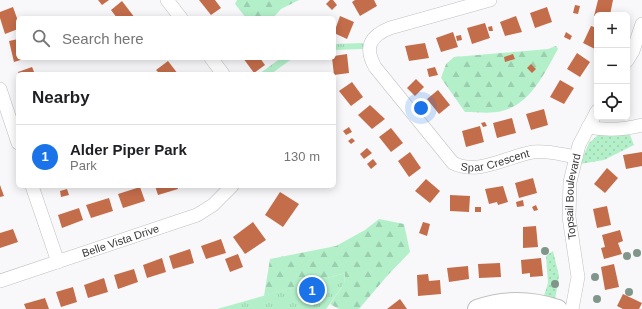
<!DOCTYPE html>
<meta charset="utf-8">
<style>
:root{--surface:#fff;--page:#f6f6f6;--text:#202124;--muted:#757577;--line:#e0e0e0;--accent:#1a73e8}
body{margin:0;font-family:Arial,sans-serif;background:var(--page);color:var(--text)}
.controls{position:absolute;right:12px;top:12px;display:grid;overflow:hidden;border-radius:6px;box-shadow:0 2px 10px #0003}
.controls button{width:36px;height:36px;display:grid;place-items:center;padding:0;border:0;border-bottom:1px solid var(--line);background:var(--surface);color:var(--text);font:20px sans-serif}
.you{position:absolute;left:421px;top:108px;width:14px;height:14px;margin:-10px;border:3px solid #fff;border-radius:50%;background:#1a73e8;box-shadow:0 0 0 6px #1a73e833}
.badge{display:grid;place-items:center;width:26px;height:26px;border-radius:50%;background:var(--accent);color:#fff;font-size:13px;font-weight:700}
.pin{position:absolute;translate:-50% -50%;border:2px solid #fff;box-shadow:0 1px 4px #0006}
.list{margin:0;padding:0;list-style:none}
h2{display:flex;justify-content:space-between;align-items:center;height:52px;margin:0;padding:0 16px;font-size:17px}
h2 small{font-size:13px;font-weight:400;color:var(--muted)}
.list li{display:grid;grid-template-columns:26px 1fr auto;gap:12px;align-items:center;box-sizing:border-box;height:64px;padding:0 16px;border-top:1px solid var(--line)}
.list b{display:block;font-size:15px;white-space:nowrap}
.list p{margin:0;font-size:13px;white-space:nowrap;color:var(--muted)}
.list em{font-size:13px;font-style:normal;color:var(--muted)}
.icon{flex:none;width:22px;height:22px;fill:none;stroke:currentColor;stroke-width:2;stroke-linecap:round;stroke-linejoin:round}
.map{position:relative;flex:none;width:642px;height:309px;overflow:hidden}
.search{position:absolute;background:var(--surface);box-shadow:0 2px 10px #0003;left:16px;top:16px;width:320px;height:44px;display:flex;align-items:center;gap:10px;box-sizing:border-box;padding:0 14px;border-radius:6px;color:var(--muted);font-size:15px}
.panel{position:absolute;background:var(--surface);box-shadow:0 2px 10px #0003;left:16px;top:72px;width:320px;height:116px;border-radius:6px}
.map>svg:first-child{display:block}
.grass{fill:url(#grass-dots)}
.forest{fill:url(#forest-firs)}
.park{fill:url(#park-tufts)}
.building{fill:#c46d4b}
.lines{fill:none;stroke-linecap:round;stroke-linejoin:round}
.street-casing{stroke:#c0c0c1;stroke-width:14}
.secondary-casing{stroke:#c0c0c1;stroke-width:20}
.street{stroke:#fff;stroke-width:13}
.secondary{stroke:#fff;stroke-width:18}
.tree{fill:#80968a}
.labels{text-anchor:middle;stroke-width:4;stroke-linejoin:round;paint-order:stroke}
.street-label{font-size:11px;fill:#363637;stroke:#fff}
</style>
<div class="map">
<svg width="642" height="309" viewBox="0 0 642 309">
<defs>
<pattern id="grass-dots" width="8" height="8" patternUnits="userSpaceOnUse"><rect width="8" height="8" fill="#b3f0ca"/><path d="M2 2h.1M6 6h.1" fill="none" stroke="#9bceae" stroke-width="1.8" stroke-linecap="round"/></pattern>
<pattern id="forest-firs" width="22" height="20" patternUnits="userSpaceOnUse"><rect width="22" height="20" fill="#b3f0ca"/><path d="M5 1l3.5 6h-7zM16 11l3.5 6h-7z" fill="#9bceae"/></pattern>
<pattern id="park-tufts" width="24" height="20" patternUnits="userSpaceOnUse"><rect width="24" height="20" fill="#b3f0ca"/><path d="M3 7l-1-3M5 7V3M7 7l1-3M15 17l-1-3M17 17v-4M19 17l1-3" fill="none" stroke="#9bceae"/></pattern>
</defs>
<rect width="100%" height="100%" fill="#f8f8fa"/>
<g class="grass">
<path d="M598 135H630L634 145 604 160 580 164 589 143Z"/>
<path d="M553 251 559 276 555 300 544 296 548 283 546 256Z"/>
</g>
<g class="forest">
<path d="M237 0H299L281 9 273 18H246L235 4Z"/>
<path d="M556 46 558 49C545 72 531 104 502 111 491 114 476 112 465 112L441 78 446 64 454 57 548 49Z"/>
<path d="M379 219 404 224 410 252 387 276 359 309H339L330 304 344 284 345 273 264 296 270 259 336 246 365 230Z"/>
</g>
<g class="park">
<path d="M363 43V49L334 50V44Z"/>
<path d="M281 58H293L271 74H259Z"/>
<path d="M345 273 344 284 326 309H217Z"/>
</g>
<g class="building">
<path d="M98 0H109L102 5Z"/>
<path d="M199 0H215L221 8 211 15Z"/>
<path d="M330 0H333L337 5 332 10 326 4Z"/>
<path d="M355 0H374L377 6 360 16 352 2Z"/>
<path d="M598 0H613L610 15 594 16Z"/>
<path d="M122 1 135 18H117L111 10Z"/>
<path d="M575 5 580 6 578 14 573 13Z"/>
<path d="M13 7 18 21V29L5 34 0 18V12Z"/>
<path d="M547 7 552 22 535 28 530 13Z"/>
<path d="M340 16 354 22 347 39 334 33Z"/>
<path d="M516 16 522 32 505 36 500 22Z"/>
<path d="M485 23 490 38 472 44 467 28Z"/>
<path d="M492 26 493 31H489L488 27Z"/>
<path d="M591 26 597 28V50L583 43Z"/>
<path d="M453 32 458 47 441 52 436 38Z"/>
<path d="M566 32 572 36 570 40 564 37Z"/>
<path d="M461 35 462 40 457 41 456 36Z"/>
<path d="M18 39V58H27L14 62 9 41Z"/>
<path d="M425 43 429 58 409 61 405 46Z"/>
<path d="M577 53 590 62 580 77 567 69Z"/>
<path d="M347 54 349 73 334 75 332 58H334V56Z"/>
<path d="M513 54 515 59 505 62 504 57Z"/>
<path d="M243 58H260L265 65 254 73Z"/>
<path d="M168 61 178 74H160L156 70Z"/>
<path d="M531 64 536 69 532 73 527 68Z"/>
<path d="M32 67 35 74H19L18 72Z"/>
<path d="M435 67 438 75 429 77 427 69Z"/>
<path d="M416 79 424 87 415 96 407 88Z"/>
<path d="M560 80 574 88 564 104 550 97Z"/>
<path d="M352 82 363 97 351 106 339 91Z"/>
<path d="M438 90 450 105 439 114 427 99Z"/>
<path d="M370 105 385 119 372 129 358 115Z"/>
<path d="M544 109 548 125 531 130 526 114Z"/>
<path d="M512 118 516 133 497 138 493 123Z"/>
<path d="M485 122 487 126 483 127 481 123Z"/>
<path d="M480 126 484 142 466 147 462 131Z"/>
<path d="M349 127 352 132 346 135 343 131Z"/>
<path d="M391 128 403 143 391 152 379 137Z"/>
<path d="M352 138 355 141 351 144 348 141Z"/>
<path d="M367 148 372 153 364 159 360 154Z"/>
<path d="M410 152 421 168 409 177 398 161Z"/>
<path d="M642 152V166L626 169 623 155Z"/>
<path d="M373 159 377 164 371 169 367 164Z"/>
<path d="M607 168 618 178 605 193 594 184Z"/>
<path d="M533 178 537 193 519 198 515 183Z"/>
<path d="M426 179 440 191 430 203 415 191Z"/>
<path d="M0 185 4 196 0 197Z"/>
<path d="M155 186H177L178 189 158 195Z"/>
<path d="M503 186 508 202 498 205 497 202 489 204 485 189Z"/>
<path d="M140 187 145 201 123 208 118 194Z"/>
<path d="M67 189 69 195 61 197 60 191Z"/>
<path d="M280 192 299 204 283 227 265 215Z"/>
<path d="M450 195 470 196 469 212 450 211Z"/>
<path d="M109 198 113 211 91 218 86 205Z"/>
<path d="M523 200 524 206 517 207 516 202Z"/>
<path d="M536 205 538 210 534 211 532 207Z"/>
<path d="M607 206 611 225 597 228 593 209Z"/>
<rect x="475" y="207" width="6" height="5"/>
<path d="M79 208 83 220 62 228 58 215Z"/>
<path d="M253 222 266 240 245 254 233 237Z"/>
<path d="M423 222 430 224 427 236 419 233Z"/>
<path d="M536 226 538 247 523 248V227Z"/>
<path d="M13 229 18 242 0 248V233Z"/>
<path d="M620 230 623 241 618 243 622 254 604 259 601 248 605 247 602 235Z"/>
<path d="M221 239 226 253 206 259 201 246Z"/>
<path d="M190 249 194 263 173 269 169 256Z"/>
<path d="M238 254 243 267 230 272 225 259Z"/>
<path d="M162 258 166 272 147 278 143 265Z"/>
<path d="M541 258 543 276 530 277V273L522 274 521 260Z"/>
<path d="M500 263 501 277 479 278 478 264Z"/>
<path d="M614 264 619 287 605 290 601 267Z"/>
<path d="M468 266 469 279 449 282 447 268Z"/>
<path d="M134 269 138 282 118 289 114 275Z"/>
<path d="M428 274 429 281 440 280 441 294 418 296 417 275Z"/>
<path d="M104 278 108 292 88 298 84 285Z"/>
<path d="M73 287 77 302 61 307 56 292Z"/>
<path d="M623 294 642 303 639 309H623L617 306Z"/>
<path d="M45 298 49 309H26L24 304Z"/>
<path d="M400 299 407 309H387Z"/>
</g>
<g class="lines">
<g class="street-casing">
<g id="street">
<path d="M167 0 181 18"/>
<path id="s1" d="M490 0 390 28C370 36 364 47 375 67L453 163C478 176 508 156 533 152 547 150 563 155 576 157"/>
<path d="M211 58 223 74"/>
<path d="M627 61 633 51 642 24"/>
<path d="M0 89 18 143"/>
<path d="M588 127C607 131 623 130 642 125"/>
<path d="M32 186 58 262"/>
<path id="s2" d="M0 281 197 215 213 205 232 186"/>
<path id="s3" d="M572 309 578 277 569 217 570 182 579 145 597 111"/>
</g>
</g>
<g class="secondary-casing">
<path id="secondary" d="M477 309C505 299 531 300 558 309"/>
</g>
<use href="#street" class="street"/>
<use href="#secondary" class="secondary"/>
</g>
<g class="tree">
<circle cx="545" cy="251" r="4"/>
<circle cx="637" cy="253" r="4"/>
<circle cx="627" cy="256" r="4"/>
<circle cx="595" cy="277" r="4"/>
<circle cx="555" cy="284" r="4"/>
<circle cx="629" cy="292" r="4"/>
<circle cx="597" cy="299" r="4"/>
</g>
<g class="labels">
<g class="street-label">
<text dy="4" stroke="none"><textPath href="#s1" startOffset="321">Spar Crescent</textPath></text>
<text dy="4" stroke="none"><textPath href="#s3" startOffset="114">Topsail Boulevard</textPath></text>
<text dy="4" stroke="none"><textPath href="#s2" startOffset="127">Belle Vista Drive</textPath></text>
</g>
</g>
</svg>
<div class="controls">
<button>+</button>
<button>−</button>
<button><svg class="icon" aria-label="locate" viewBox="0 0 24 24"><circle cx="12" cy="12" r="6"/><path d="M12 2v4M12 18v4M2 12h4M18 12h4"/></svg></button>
</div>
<div class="you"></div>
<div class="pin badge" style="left:312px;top:290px">1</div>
<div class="search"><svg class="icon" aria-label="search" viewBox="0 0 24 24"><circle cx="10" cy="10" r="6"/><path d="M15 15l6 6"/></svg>Search here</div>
<section class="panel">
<h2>Nearby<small></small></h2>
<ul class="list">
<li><span class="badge">1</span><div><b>Alder Piper Park</b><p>Park</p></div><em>130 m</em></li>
</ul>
</section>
</div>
